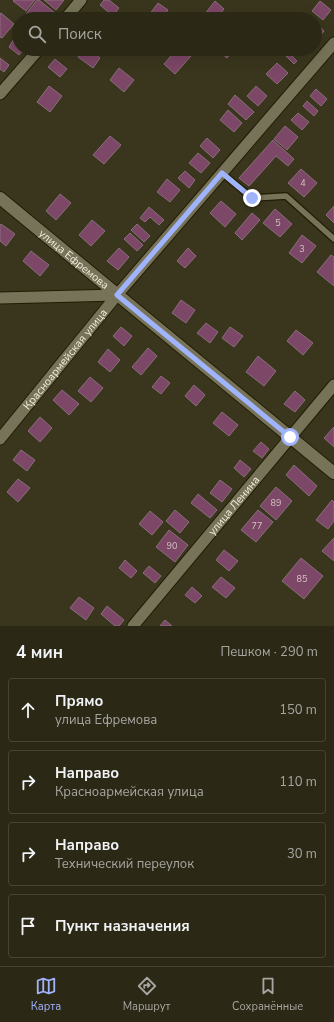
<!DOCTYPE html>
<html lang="ru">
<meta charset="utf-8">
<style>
:root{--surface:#2c2816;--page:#34301f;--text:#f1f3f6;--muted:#a6a6a1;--line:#484435;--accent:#a0b3fd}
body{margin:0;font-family:"Nunito Sans",sans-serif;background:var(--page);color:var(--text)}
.stop{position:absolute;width:12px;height:12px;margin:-9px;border:3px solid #a0b3fd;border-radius:50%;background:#fff}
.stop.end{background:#a0b3fd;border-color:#fff;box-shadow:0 1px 4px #0008}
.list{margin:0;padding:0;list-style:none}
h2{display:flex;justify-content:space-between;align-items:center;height:52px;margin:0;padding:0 16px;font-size:17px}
h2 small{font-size:13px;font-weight:400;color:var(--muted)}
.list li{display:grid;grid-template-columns:26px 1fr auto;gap:12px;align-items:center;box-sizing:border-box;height:64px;margin:0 8px 8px;padding:0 8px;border:1px solid var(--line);border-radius:4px}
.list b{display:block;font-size:15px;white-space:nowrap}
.list p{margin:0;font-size:13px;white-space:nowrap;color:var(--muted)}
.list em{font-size:13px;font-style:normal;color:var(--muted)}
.icon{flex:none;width:22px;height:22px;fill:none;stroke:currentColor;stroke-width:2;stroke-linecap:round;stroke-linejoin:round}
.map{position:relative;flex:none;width:334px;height:626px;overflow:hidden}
.search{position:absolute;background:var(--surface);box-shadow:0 4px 16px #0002;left:12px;right:12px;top:12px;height:44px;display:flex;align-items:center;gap:10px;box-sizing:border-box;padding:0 14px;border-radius:22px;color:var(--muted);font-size:15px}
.sheet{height:340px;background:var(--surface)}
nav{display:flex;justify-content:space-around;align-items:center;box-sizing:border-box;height:56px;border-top:1px solid var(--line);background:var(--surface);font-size:11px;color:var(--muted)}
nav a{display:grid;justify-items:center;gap:2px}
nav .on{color:var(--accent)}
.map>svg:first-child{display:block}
.building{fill:#7d4767;stroke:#896e7c}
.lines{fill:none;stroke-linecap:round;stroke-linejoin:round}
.service-casing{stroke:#211d05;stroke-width:8}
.minor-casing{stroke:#211d05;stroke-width:13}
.tertiary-casing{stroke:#211d05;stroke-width:14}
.service{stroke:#777358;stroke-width:5.5}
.minor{stroke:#777358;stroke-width:11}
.tertiary{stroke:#777358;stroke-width:12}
.route{stroke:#a0b3fd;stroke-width:5}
.labels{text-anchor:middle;stroke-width:3;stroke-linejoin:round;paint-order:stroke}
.number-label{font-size:9px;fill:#d2c3c0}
.street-label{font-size:11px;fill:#eeecdd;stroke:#1f1d12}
</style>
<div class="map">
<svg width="334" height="626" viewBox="0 0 334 626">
<rect width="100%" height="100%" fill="#3a361d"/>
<g class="building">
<path d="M14 0H35L26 11 13 1Z"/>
<path d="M37 0H39L55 13 51 19H22Z"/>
<path d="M44 0H64L56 10Z"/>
<path d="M104 0H109L119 8 113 16 100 5Z"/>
<path d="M215 1 224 9 216 19H201Z"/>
<path d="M320 1 331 10 323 20 312 11Z"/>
<path d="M158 3 168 10 162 19H146Z"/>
<path d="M1 13 14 24 2 38 0 37V14Z"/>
<path d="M98 13 106 19H93Z"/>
<path d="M189 13 197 19H185Z"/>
<path d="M315 23 324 31 315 42Z"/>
<path d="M14 39 19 43V49H24L19 55 9 47Z"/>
<path d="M84 49H89L100 58 93 68 78 57Z"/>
<path d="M144 49H156L151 55Z"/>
<path d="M177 49H184L191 56 175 74 164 64Z"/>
<path d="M216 49H234L227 58Z"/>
<path d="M287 51 297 61 294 64 284 54Z"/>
<path d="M0 58 9 65 4 72 0 69Z"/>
<path d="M55 59 67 69 60 77 48 67Z"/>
<path d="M277 63 288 73 277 84 266 74Z"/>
<path d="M119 68 134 80 124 92 110 80Z"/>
<path d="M49 86 62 96 50 112 37 102Z"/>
<path d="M256 86 267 96 258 106 247 96Z"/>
<path d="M316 89 327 99 321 106 310 96Z"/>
<path d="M235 95 254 112 246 120 228 104Z"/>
<path d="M307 101 318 111 314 116 303 106Z"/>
<path d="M228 110 242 123 234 132 220 120Z"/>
<path d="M298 113 309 122 302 130 291 120Z"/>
<path d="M285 126 298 137 287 150 274 139Z"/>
<path d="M110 136 121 145 104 164 93 155Z"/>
<path d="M207 138 220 150 213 158 200 146Z"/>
<path d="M273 140 294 159 288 166 276 156 249 186 239 178Z"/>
<path d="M198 153 210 163 201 173 189 163Z"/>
<path d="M301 169 317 183 304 197 288 183Z"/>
<path d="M185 171 195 180 189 188 178 178Z"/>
<path d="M167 179 180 190 170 202 157 192Z"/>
<path d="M60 194 71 203 56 220 46 211Z"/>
<path d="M221 201 236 214 225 227 210 213Z"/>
<path d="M334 206V223L326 215Z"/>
<path d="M149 207 164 220 159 225 150 217 145 222 140 218Z"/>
<path d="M275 209 292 224 280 237 263 223Z"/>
<path d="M252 213 260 220 242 240 235 233Z"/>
<path d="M92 220 105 231 91 246 79 235Z"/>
<path d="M1 224 15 234 6 246 0 241V226Z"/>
<path d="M137 224 150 236 144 242 131 230Z"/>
<path d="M130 233 143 245 137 251 124 239Z"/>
<path d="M302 235 316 246 302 263 289 253Z"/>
<path d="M119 248 129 257 118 270 107 261Z"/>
<path d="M188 248 196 256 185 268 177 261Z"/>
<path d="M31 251 49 265 40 276 23 261Z"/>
<path d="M331 255 334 257V286L317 272Z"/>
<path d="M181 300 195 310 186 323 172 313Z"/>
<path d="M206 323 218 332 210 343 197 333Z"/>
<path d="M121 327 132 336 124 346 113 336Z"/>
<path d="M230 327 243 336 234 347 222 338Z"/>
<path d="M296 330 313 343 303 355 287 341Z"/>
<path d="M148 348 157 356 141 375 132 367Z"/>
<path d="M108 349 120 360 110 372 98 362Z"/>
<path d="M258 356 276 371 264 386 246 372Z"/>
<path d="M161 376 170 383 161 394 152 387Z"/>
<path d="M90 377 103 388 91 402 78 391Z"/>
<path d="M194 385 205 395 196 406 185 396Z"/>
<path d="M62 390 79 404 69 415 53 400Z"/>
<path d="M295 391 305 400 295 412 284 404Z"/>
<path d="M222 412 238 425 229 436 213 423Z"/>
<path d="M40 417 52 428 40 442 28 431Z"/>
<path d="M334 427V447L324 438Z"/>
<path d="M261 442 269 449 262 458 253 451Z"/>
<path d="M21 450 35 460 27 471 13 460Z"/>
<path d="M240 460 251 469 244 477 234 468Z"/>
<path d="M294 465 317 486 309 496 286 475Z"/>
<path d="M18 479 30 488 18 502 7 492Z"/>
<path d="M220 480 232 489 222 502 210 493Z"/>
<path d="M276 487 292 501 276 520 260 506Z"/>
<path d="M198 494 217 510 210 518 191 503Z"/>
<path d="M332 500 334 502V521L328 529 316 520Z"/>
<path d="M175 510 189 522 180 533 166 521Z"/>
<path d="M258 510 273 522 256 542 241 530Z"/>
<path d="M150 511 163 522 152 535 139 524Z"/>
<path d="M169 530 188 545 175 562 156 547Z"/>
<path d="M334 538V561L322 551Z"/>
<path d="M224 550 238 561 229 571 216 560Z"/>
<path d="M301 558 323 576 304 599 282 581Z"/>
<path d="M125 560 137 571 131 578 119 568Z"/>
<path d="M149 566 161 576 155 583 143 573Z"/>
<path d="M221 577 235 588 226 598 212 587Z"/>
<path d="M192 587 202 596 195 603 185 595Z"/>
<path d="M79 597 94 608 86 620 70 608Z"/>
<path d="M107 606 124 620 119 626H115L101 614Z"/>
<path d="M165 620 172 626H160Z"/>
</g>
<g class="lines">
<g class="service-casing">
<path id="service" d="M222 173 252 198 286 196 334 239"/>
</g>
<g class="minor-casing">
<g id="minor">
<path d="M65 19 81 0"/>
<path d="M0 94 39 49"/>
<path d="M0 298 117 295"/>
<path id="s1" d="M0 439 117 295 334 43"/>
<path id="s2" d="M133 626 334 385"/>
</g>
</g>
<g class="tertiary-casing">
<g id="tertiary">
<path id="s3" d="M0 198 334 473"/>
</g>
</g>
<use href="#service" class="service"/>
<use href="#minor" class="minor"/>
<use href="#tertiary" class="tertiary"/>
</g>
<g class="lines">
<path class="route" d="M252 198 222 173 117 295 290 437"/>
</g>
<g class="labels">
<g class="number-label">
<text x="303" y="186">4</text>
<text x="278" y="226">5</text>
<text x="302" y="252">3</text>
<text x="276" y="506">89</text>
<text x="257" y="529">77</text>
<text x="172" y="549">90</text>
<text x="302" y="582">85</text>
</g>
<g class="street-label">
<text dy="4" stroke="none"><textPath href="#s3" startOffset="96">улица Ефремова</textPath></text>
<text dy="4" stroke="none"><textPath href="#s1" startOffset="103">Красноармейская улица</textPath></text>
<text dy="4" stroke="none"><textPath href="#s2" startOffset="157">улица Ленина</textPath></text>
</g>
</g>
</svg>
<div class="stop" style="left:290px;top:437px"></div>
<div class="stop end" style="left:252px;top:198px"></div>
<div class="search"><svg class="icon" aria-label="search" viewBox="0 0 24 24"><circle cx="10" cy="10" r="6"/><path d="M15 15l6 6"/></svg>Поиск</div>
</div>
<section class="sheet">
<h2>4 мин<small>Пешком · 290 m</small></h2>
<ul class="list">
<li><svg class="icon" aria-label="ahead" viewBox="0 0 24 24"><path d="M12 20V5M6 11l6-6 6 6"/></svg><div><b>Прямо</b><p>улица Ефремова</p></div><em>150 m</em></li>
<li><svg class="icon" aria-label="right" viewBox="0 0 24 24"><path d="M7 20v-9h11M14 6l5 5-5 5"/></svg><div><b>Направо</b><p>Красноармейская улица</p></div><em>110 m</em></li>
<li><svg class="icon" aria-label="right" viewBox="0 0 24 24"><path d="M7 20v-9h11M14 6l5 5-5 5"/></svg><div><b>Направо</b><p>Технический переулок</p></div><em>30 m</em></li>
<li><svg class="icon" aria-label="arrive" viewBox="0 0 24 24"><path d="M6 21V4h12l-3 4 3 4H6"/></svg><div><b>Пункт назначения</b></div></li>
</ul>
</section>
<nav>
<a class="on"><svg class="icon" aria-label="map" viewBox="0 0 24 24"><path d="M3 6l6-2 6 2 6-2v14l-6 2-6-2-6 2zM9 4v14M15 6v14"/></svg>Карта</a>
<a><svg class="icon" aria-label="directions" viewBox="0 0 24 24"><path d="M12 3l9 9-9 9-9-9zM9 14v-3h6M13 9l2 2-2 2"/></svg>Маршрут</a>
<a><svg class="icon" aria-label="saved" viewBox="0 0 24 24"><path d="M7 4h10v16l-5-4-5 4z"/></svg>Сохранённые</a>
</nav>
